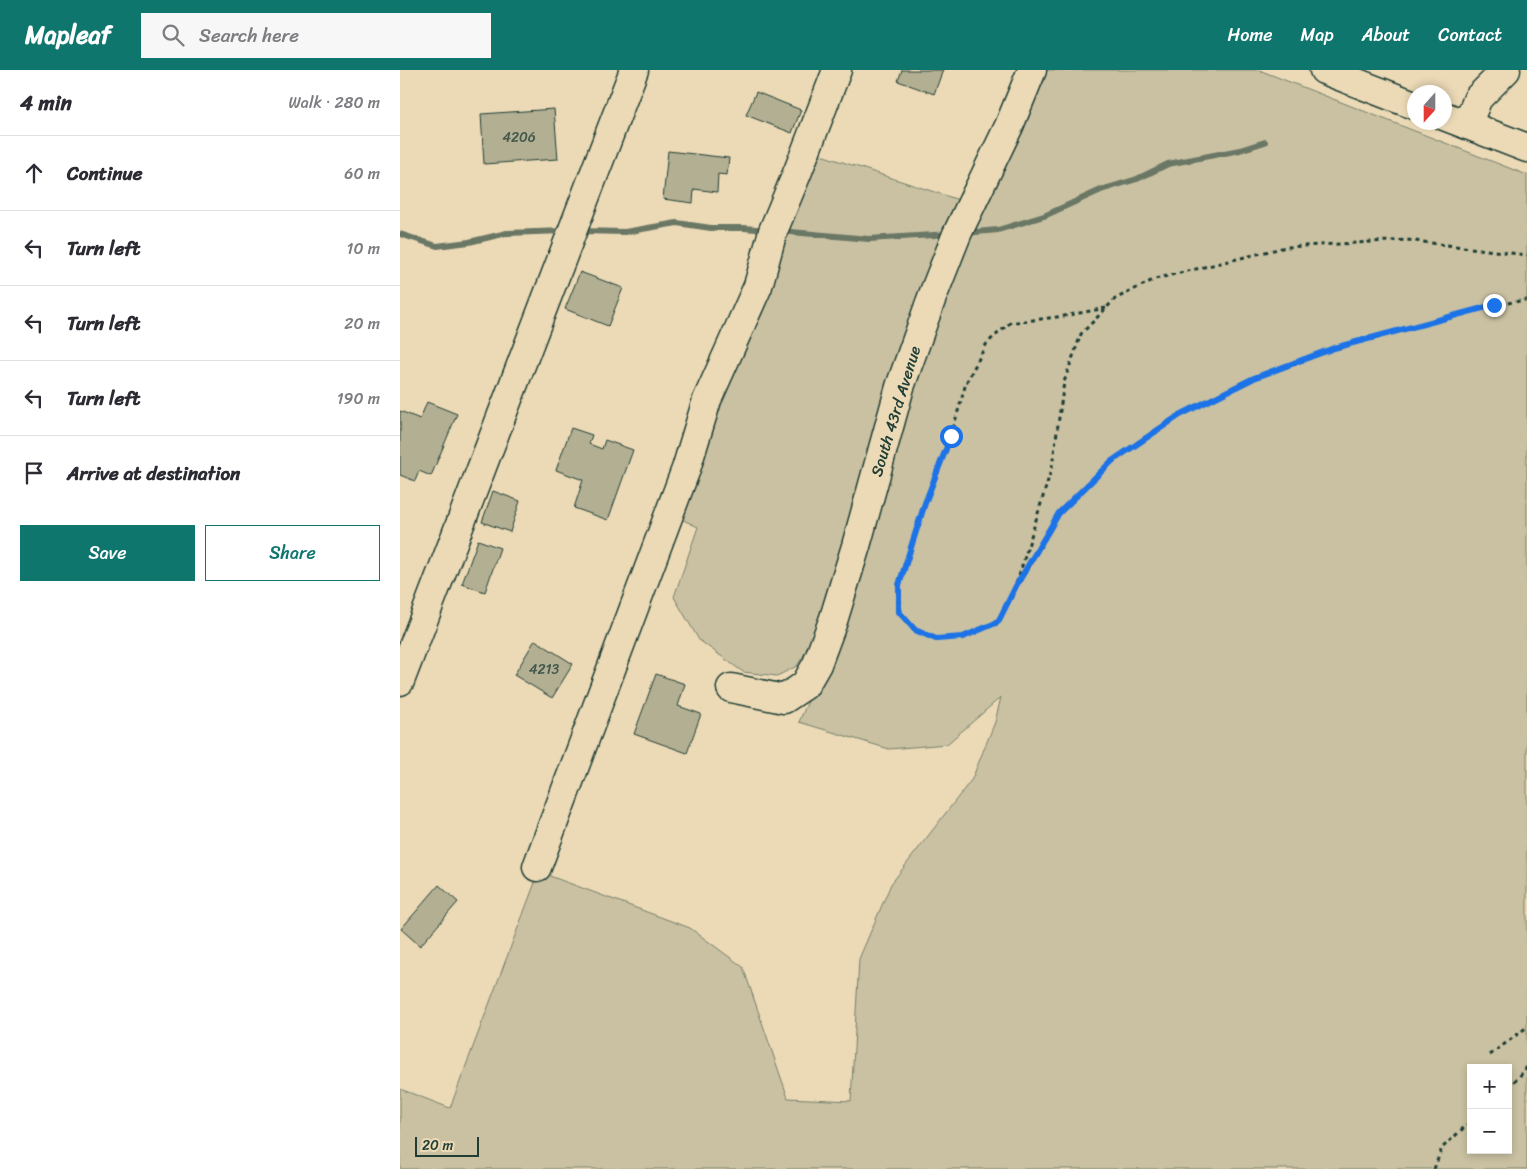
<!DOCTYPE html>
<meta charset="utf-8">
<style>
:root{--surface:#fff;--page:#f7f7f7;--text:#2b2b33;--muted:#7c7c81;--line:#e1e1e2;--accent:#0f766e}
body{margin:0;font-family:Sriracha,sans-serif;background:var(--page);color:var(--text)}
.controls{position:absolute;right:15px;bottom:15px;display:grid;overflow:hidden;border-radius:0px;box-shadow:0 2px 8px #0003}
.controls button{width:45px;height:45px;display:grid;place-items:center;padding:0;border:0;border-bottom:1px solid var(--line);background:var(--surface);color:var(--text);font:25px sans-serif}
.compass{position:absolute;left:1007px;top:15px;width:45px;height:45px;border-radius:50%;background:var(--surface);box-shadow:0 2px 8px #0003;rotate:201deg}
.scale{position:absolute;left:15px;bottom:12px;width:64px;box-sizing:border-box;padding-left:5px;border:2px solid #1f3d34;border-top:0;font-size:14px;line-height:18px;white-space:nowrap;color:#1f3d34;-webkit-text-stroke:4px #ecdab7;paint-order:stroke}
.stop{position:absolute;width:15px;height:15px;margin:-11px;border:4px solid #1a73e8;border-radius:50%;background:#fff}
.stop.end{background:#1a73e8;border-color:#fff;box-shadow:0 1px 5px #0008}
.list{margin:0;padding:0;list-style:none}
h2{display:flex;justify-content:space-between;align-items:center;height:65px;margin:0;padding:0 20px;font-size:21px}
h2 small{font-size:16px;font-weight:400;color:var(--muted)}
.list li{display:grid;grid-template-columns:32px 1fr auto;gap:15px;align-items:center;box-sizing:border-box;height:75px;padding:0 20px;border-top:1px solid var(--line)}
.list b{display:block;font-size:19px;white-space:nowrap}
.list em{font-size:16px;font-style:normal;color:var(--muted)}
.actions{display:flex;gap:10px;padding:15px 20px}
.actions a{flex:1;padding:11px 0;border:1px solid var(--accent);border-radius:0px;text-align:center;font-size:18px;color:var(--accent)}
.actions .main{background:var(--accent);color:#fff}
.icon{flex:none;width:28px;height:28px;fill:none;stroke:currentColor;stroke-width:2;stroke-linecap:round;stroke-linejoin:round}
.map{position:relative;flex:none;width:1127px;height:1099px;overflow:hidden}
header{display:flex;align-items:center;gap:30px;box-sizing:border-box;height:70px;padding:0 25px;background:var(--accent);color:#fff}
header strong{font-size:24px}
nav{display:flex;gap:28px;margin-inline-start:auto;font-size:18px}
.search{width:350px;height:45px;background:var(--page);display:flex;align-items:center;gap:12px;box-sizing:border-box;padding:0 18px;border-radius:0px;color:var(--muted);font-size:19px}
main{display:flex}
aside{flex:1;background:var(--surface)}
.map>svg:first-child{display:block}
.green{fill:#cac1a2;stroke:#747f6b;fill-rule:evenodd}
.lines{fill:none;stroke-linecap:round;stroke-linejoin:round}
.stream{stroke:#6b7765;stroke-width:6}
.building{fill:#b3af93;stroke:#1f3d34}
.minor-casing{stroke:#1f3d34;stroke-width:31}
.path{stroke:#1f3d34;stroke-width:3;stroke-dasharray:4 4;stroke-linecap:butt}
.minor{stroke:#ecdab7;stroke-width:28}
.route{stroke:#1a73e8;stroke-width:6}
.labels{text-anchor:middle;stroke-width:4;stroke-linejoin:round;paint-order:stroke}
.number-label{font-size:14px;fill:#445a4c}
.street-label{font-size:16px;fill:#1f3d34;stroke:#ecdab7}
</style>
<header>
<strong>Mapleaf</strong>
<div class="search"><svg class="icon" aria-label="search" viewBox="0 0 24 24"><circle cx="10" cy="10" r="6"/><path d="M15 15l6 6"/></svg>Search here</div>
<nav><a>Home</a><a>Map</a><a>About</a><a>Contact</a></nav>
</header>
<main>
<aside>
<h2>4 min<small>Walk · 280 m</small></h2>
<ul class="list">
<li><svg class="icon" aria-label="ahead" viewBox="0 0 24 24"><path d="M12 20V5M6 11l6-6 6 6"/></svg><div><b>Continue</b></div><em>60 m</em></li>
<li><svg class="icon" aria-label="left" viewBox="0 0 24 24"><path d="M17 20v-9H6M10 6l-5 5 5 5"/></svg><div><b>Turn left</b></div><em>10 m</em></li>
<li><svg class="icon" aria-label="left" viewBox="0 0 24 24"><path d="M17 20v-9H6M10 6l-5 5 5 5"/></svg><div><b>Turn left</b></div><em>20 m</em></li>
<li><svg class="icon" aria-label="left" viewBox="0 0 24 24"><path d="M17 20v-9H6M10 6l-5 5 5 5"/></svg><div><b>Turn left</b></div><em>190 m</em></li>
<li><svg class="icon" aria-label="arrive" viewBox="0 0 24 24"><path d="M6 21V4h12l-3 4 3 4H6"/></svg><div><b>Arrive at destination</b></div></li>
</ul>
<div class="actions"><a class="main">Save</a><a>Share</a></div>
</aside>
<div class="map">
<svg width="1127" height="1099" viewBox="0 0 1127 1099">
<rect width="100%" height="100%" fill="#ecdab7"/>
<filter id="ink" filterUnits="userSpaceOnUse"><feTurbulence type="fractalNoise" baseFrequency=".02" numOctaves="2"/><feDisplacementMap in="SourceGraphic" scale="10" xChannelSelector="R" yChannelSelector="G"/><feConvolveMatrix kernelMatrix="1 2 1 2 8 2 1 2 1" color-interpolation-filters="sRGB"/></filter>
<g filter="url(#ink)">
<g class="green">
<path d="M647 0H859L1127 105V1099H0V1019L50 1038 139 802 290 858 343 897 388 1028 451 1031 459 889 491 814 572 709 595 652 601 627 547 674 489 679 399 652 433 573 515 304 581 130 644 11ZM1071 998H1108V1080H1071Z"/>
<path d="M418 84 559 130 417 564 397 596 377 606 343 602 299 570 274 527 298 457 277 447 323 316Z"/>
</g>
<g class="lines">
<g class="stream">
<path d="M179 161 225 162 277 153 311 158H344L368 160"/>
<path d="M380 161 469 169 550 164"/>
<path d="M565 163 598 160 644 146 701 120 737 109 768 94 840 80 865 72"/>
<path d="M0 164 37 176 69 172 107 163 164 161"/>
</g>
</g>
<g class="building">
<path d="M502 0H543L534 24 498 11Z"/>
<path d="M356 22 401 40 392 63 346 45Z"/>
<path d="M154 39 158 89 84 94 81 44Z"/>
<path d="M268 81 329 88 327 105 318 104 317 122 294 119 293 133 263 129Z"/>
<path d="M180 202 223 218 208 256 165 239Z"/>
<path d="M27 332 57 344 31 406 19 401 15 411 0 405V341L20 349Z"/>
<path d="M171 358 192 365 189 374 202 379 205 370 233 380 208 450 174 438 183 410 156 400Z"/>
<path d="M93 421 120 431 110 462 82 452Z"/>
<path d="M78 470 100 478 85 522 62 514Z"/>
<path d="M135 570 173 594 152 628 114 605Z"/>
<path d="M256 604 285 614 278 636 301 644 287 683 234 664Z"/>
<path d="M39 815 58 832 20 876 1 859Z"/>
</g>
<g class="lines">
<g class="minor-casing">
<g id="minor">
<path d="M924 0 1014 35"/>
<path d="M1044 46 1127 78"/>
<path d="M1067 55 1078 28 1106 0"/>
<path d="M0 611 234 0"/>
<path d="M331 618 384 629 405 615 417 594 433 551 456 476 500 317 531 230 557 164 609 56 632 0"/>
<path d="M137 797 286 399 307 330 358 216 373 161 398 101 437 0"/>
</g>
</g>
<g class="path">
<path d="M706 238 664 246 610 253 587 273 566 313 551 366 525 433 499 515V541L515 560 536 569 563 567 598 552 616 516 652 397 664 312 681 264 715 229 755 209 886 177 1007 170 1127 185"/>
<path d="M619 512 659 443 712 391 779 345 854 308 935 278 1094 235 1127 230"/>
<path d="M1090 985 1127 957"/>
<path d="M1108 1017 1119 1007 1127 997"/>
<path d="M1034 1099 1042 1078 1071 1051"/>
</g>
<use href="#minor" class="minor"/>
</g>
</g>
<g class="lines" filter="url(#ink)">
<path class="route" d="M551 366 525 433 499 515V542L515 560 536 569 563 567 598 552 616 516 659 443 712 391 780 345 854 308 934 278 1094 235"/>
</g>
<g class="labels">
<g class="number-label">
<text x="119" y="72">4206</text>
<text x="144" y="604">4213</text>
</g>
<g class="street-label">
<text transform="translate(495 341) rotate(-73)" y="6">South 43rd Avenue</text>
</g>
</g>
</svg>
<div class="controls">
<button>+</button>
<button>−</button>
</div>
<svg class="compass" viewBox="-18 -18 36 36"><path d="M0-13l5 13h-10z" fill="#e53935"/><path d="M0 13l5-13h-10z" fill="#7c7c81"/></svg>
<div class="scale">20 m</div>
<div class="stop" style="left:551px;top:366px"></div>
<div class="stop end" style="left:1094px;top:235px"></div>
</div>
</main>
